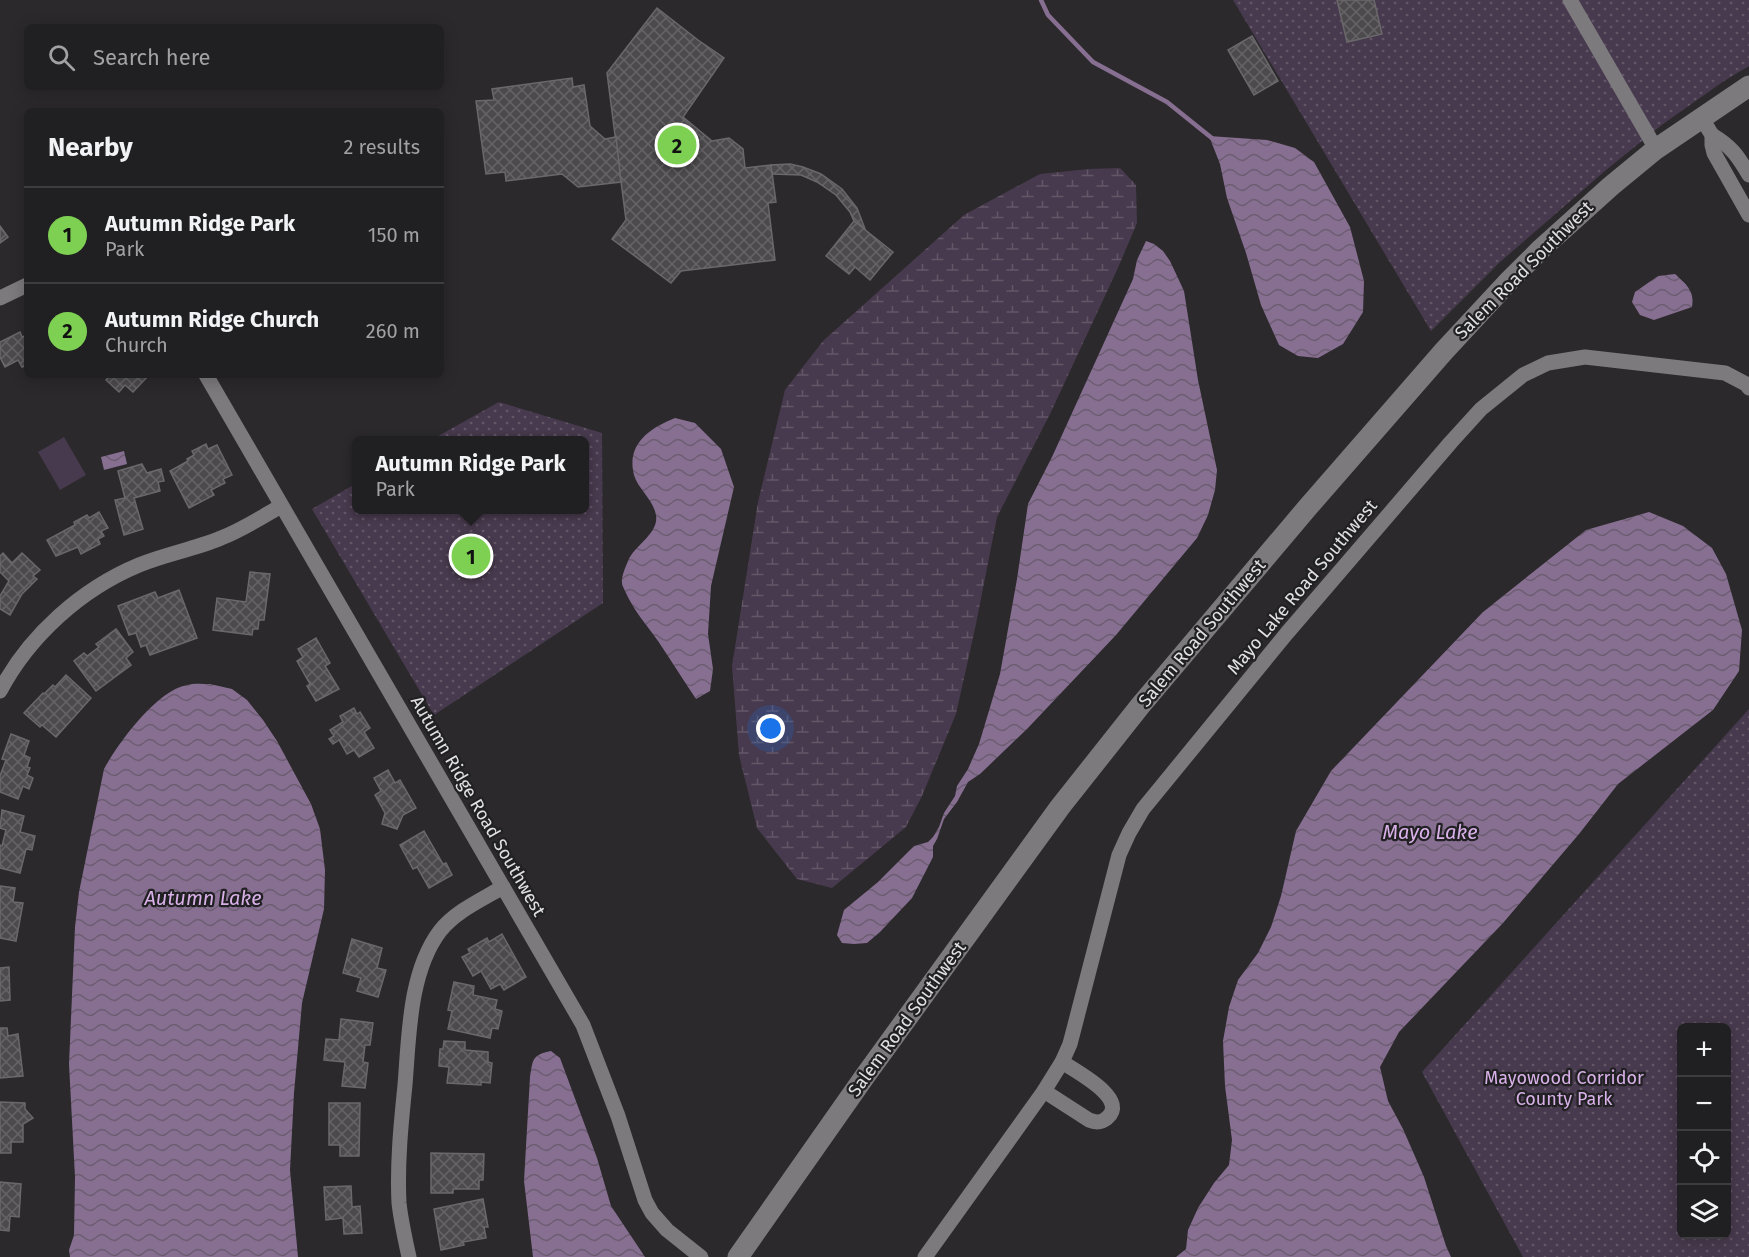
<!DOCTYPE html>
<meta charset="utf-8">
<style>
:root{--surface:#201f21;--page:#28272a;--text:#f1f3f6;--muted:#a2a2a5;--line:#3d3d3f;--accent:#7ed053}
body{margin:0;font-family:"Fira Sans",sans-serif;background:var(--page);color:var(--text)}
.controls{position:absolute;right:18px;bottom:18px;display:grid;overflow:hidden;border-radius:9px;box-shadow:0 3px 15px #0003}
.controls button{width:54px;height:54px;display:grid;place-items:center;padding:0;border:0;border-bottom:2px solid var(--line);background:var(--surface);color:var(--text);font:30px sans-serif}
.you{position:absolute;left:771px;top:729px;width:21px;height:21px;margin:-15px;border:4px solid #fff;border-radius:50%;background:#1a73e8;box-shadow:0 0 0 9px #1a73e833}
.badge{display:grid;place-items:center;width:39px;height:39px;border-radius:50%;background:var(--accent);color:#111;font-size:20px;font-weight:700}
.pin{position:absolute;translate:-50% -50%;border:3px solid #fff;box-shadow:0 2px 6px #0006}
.popup{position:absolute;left:352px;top:436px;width:237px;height:78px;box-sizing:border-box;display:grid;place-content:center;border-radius:9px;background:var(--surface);filter:drop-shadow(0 2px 4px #0005);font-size:20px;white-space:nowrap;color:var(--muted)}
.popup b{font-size:22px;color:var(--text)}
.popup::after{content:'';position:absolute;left:50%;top:100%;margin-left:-12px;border:12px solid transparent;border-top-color:var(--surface)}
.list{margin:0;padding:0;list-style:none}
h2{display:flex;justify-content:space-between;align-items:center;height:78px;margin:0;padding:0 24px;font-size:26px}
h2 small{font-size:20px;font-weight:400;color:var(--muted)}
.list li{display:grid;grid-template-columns:39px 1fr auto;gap:18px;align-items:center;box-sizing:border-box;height:96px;padding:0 24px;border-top:2px solid var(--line)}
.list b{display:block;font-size:22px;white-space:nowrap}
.list p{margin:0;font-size:20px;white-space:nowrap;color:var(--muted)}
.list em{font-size:20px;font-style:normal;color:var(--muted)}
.icon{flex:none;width:33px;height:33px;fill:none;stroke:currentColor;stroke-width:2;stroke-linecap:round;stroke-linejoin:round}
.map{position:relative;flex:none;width:1749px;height:1257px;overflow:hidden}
.search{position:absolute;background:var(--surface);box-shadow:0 3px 15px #0003;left:24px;top:24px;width:420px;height:66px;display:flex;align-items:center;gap:15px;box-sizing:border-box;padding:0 21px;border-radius:9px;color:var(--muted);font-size:22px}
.panel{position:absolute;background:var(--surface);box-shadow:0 3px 15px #0003;left:24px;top:108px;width:420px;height:270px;border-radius:9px}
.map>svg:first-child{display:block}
.wetland{fill:url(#wetland-marsh)}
.park{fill:url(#park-dots);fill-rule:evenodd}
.pitch{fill:#483a4e}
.water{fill:url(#water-waves)}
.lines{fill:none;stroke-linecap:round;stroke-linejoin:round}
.stream{stroke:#876f91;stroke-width:4.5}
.building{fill:url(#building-cross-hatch);stroke:#6a686b;stroke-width:1.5}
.street{stroke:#7c7a7d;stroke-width:15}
.secondary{stroke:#7c7a7d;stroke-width:21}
.labels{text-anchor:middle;stroke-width:4.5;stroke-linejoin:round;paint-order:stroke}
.street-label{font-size:18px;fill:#e1e0e2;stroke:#212022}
.park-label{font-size:18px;fill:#d9b1e9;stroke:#212022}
.water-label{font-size:20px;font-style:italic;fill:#d9b1e8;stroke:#212022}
</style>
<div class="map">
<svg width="1749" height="1257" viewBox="0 0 1749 1257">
<defs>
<pattern id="wetland-marsh" width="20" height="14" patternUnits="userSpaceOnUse" patternTransform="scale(1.5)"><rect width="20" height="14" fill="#483a4e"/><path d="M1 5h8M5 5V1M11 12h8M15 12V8" fill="none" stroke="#625667"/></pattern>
<pattern id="park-dots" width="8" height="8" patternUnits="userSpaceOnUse" patternTransform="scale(1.5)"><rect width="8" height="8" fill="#483a4e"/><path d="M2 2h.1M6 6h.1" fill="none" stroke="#625667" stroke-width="1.8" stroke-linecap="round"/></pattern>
<pattern id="water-waves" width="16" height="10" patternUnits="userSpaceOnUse" patternTransform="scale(1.5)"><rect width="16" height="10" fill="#876f91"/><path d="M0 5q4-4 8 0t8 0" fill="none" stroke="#6c5d72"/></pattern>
<pattern id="building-cross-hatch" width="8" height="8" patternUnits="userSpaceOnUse" patternTransform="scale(1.5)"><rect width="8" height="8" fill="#4d4a4d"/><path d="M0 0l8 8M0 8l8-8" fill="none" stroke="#666466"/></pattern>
</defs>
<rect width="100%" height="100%" fill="#2b292c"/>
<path class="wetland" d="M1120 168 1136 185 1137 223 1117 270 1050 414 997 517 976 624 956 714 922 796 906 827 832 888 797 879 757 828 739 755 732 666 758 502 785 390 823 341 964 215 1040 174 1089 169Z"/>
<g class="park">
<path d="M1233 0H1749V66L1724 81 1663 124 1606 170 1500 262 1431 331Z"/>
<path d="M499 402 602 433 603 603 434 715 312 509 357 483V510H585V440H431Z"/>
<path d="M1749 709V1257H1523L1422 1072ZM1682 1028H1726V1234H1682Z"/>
</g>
<path class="pitch" d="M64 437 86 475 60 490 38 452Z"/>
<g class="water">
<path d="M1209 136 1267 140 1295 148 1314 162 1350 227 1364 281 1363 312 1343 344 1318 358 1298 356 1279 345 1261 305 1246 253 1227 198 1220 164Z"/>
<path d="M1146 241 1154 244 1163 251 1170 261 1184 291 1198 380 1217 470 1215 490 1208 515 1197 538 1116 635 1027 729 980 774 968 782 957 802 944 819 937 839 933 846V857L912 898 880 932 867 943 854 944 842 943 837 935 844 910 878 882 914 846 928 842 933 837 939 827 944 813 955 796 957 786 968 769 979 744 1000 674 1017 579 1028 504 1052 457 1133 279 1137 260Z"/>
<path d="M1675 274C1686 284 1695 291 1692 307L1654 320 1640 315 1632 302 1635 292 1658 276Z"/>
<path d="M675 418 695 423 721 449 734 487 711 586 708 634 713 669 710 691 696 699C683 680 671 660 658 641 646 624 634 611 625 591 624 588 622 586 622 583 621 577 626 566 628 561 634 545 659 534 656 515 653 499 638 489 634 475 626 444 650 428 675 418Z"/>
<path d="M124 451 127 464 104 470 101 457Z"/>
<path d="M1649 512 1683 526 1712 548 1726 574 1742 630 1739 671 1713 710 1618 784 1579 834 1503 923 1399 1032 1380 1067 1388 1101 1403 1129 1424 1177 1446 1246 1451 1257H1176L1186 1249 1188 1230 1198 1208 1214 1183 1229 1165 1232 1140 1225 1086 1223 1041 1229 1007 1238 980 1258 953 1271 927 1281 896 1296 831 1331 771 1483 612 1586 530Z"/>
<path d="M210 684 232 689 247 700 263 720 277 741 311 804 320 829 325 870 324 909 302 1003 294 1093 290 1170 298 1257H70L69 1250 74 1235 75 1177 69 1064 75 927 79 892 104 769C119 742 156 691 187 685 194 683 203 684 210 684Z"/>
<path d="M551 1051 560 1058 597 1158 611 1206 645 1257H533L524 1181 530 1077C533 1059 532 1055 551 1051Z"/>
</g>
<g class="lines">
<path class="stream" d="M1041 0 1048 15 1093 62 1167 102 1213 139"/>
</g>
<g class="building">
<path d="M1337 0H1374L1382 34 1347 42Z"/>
<path d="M657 8 698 40 724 58 683 117 712 141 729 138 743 149 745 168 771 165 776 202 768 203 775 260 681 271 671 283 612 239 626 220 607 73Z"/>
<path d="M1252 36 1278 81 1254 95 1228 50Z"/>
<path d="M572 78 573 87 584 85 590 126 605 139 616 137 621 182 578 187 562 174 506 181 505 172 486 174 476 101 494 100 492 89Z"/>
<path d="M790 164 803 167 821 174 842 189 857 208 865 229 854 221 850 212 836 195 817 182 801 175 772 174 771 165Z"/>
<path d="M854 221 893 252 870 280 855 267 849 274 826 256Z"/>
<path d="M0 226 8 237 0 243Z"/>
<path d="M20 332 22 337 27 335V365L22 367 18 360 5 367 0 357V342Z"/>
<path d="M111 375H149L133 392 125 385 119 392 106 380Z"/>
<path d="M206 444 208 449 217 445 232 475 223 479 225 483 211 490 214 495 189 508 170 471 188 461 187 459 194 455 192 451Z"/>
<path d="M142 464 147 473 161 469 164 481 158 482 160 491 134 498 143 529 124 535 115 500 125 498 118 471Z"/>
<path d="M99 512 108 528 101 531 104 536 98 539 100 544 81 554 78 547 56 556 47 540 75 525 74 522 87 515 89 518Z"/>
<path d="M3 553 12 563 22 553 40 570 33 576 37 579 22 594 10 615 0 609V596L9 581 0 572V556Z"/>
<path d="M250 572 270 574 264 620H259L258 629H253L252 635 213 630 217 598 246 602Z"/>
<path d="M179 590 197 638 150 655 146 645 141 647 136 633 129 635 118 606 155 592 158 598Z"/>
<path d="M116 629 133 652 126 658 131 665 96 691 74 661 84 653 87 656 99 647 96 644Z"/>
<path d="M316 638 330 663 325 666 339 689 316 701 307 686 310 684 297 661 303 657 298 649Z"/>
<path d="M66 675 91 698 56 737 42 725 40 727 24 713 43 693 44 694 53 685 55 687Z"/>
<path d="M354 708 357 714 360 712 370 728 364 732 374 748 359 757 354 750 347 754 339 740 333 744 329 739 334 736 330 730 343 722 340 716Z"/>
<path d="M11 734 29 741 24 755 30 758 27 767 30 768 27 775 33 778 29 789 23 786 18 799 0 792V776L6 760 2 759Z"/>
<path d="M388 770 395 783 400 780 416 808 403 815 397 829 382 824 385 813 375 795 381 791 374 778Z"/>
<path d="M2 810 24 816 20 832 35 836 32 850 26 849 20 873 0 868V845L2 846 6 830 0 828Z"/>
<path d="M424 831 443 864 446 863 452 875 429 888 417 867 413 869 400 845Z"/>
<path d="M0 886 15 888 13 902 23 903 16 941 0 938Z"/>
<path d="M502 934 526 977 504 990 500 984 491 989 481 971 473 976 462 957 470 953 468 949 487 938 489 942Z"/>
<path d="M352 939 382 948 377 968 386 970 378 997 357 991 361 978 343 973Z"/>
<path d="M9 967 10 1000 0 1001V968Z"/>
<path d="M454 982 474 986 473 995 497 1000 495 1009 502 1011 498 1029 492 1028 490 1038 448 1029 452 1011 448 1010Z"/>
<path d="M341 1019 373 1023 370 1045H365L363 1062 368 1063 365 1088 342 1086 345 1062 324 1060 326 1039 339 1040Z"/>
<path d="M0 1028H7L8 1036 18 1034 23 1076 0 1078Z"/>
<path d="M444 1041 465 1042V1050L488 1052V1062L492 1063 490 1083 481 1082V1085L447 1083 449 1067 439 1066 440 1049H443Z"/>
<path d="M0 1102 25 1103V1109L33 1118 23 1124V1142H11V1153H0Z"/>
<path d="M329 1103H360L359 1156H340V1145H329Z"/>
<path d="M431 1153 484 1154 483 1180H479V1189H453V1193H431Z"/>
<path d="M0 1182 21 1184 19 1217 10 1216 9 1231 0 1230Z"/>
<path d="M351 1186 352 1207 360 1206 362 1233 344 1234 343 1218 326 1220 324 1187Z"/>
<path d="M483 1199 488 1227H484L486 1238 463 1242 464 1245 441 1250 434 1209Z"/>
</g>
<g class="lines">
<g class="street">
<path d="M1570 0 1656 149"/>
<path d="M1701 117 1712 135V145L1714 153 1749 215"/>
<path d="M1712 135C1731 146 1738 156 1749 175"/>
<path d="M0 298 27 285"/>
<path d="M206 375 583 1025 618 1116 645 1200 652 1213 667 1230 701 1257"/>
<path d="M0 691C29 636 81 589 139 565 166 554 195 549 221 538 242 530 262 517 281 506"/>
<path d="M1044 1091 1089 1120C1096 1123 1101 1123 1107 1118 1130 1099 1075 1071 1062 1062"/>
<path d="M409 1257C405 1239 401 1221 399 1203 397 1164 401 1124 405 1085 409 1036 409 972 440 931 456 911 481 900 503 887"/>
<path d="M925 1257 1044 1091 1062 1062 1070 1044 1119 855 1129 833 1143 809 1287 633 1451 442 1481 409 1523 375 1548 363 1585 357 1725 373 1746 384 1749 388"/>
</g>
<path class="secondary" d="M738 1257 865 1076 1060 807 1140 706 1308 507 1444 351 1509 281 1541 249 1611 186 1656 149 1749 86"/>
</g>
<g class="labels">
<g class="street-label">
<text transform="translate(1524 270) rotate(-45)" y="6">Salem Road Southwest</text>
<text transform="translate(1302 587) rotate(-50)" y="6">Mayo Lake Road Southwest</text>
<text transform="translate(1202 633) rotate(-50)" y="6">Salem Road Southwest</text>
<text transform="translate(478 806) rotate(60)" y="6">Autumn Ridge Road Southwest</text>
<text transform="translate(907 1019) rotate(-54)" y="6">Salem Road Southwest</text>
</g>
<g class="park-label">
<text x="1564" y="1084">Mayowood Corridor<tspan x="1564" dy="21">County Park</tspan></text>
</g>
<g class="water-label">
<text x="1430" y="839">Mayo Lake</text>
<text x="203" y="905">Autumn Lake</text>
</g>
</g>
</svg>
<div class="controls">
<button>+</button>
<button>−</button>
<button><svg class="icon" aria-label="locate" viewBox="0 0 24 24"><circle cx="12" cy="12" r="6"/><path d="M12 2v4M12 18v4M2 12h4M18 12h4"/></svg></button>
<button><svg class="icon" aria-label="layers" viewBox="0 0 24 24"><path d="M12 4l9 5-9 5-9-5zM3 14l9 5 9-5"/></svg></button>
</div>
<div class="you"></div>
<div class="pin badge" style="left:471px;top:556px">1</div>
<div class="popup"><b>Autumn Ridge Park</b>Park</div>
<div class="pin badge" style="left:677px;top:145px">2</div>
<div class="search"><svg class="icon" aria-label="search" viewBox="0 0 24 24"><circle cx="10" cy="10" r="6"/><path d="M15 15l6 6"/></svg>Search here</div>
<section class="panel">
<h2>Nearby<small>2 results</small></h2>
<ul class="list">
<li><span class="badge">1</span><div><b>Autumn Ridge Park</b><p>Park</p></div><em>150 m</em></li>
<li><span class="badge">2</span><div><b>Autumn Ridge Church</b><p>Church</p></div><em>260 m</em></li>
</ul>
</section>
</div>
